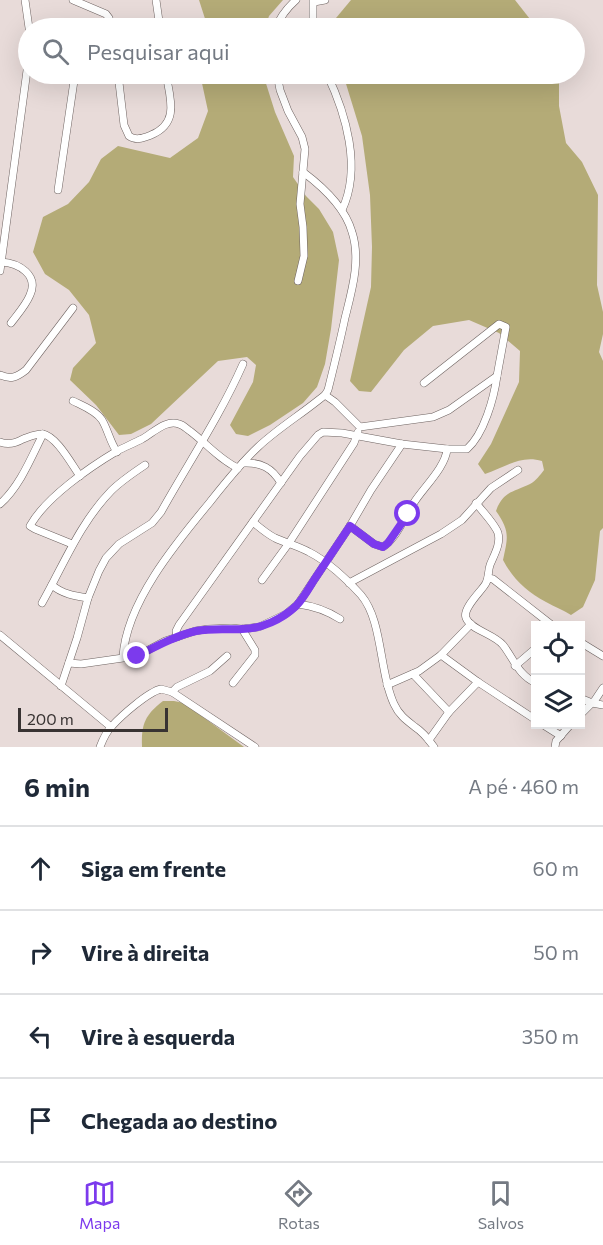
<!DOCTYPE html>
<html lang="pt">
<meta charset="utf-8">
<style>
:root{--surface:#fff;--page:#f2f2f3;--text:#1f2937;--muted:#747a83;--line:#e0e1e3;--accent:#7c3aed}
body{margin:0;font-family:Commissioner,sans-serif;background:var(--page);color:var(--text)}
.controls{position:absolute;right:18px;bottom:18px;display:grid;overflow:hidden;border-radius:0px;box-shadow:0 6px 24px #0002}
.controls button{width:54px;height:54px;display:grid;place-items:center;padding:0;border:0;border-bottom:2px solid var(--line);background:var(--surface);color:var(--text);font:30px sans-serif}
.scale{position:absolute;left:18px;bottom:15px;width:150px;box-sizing:border-box;padding-left:6px;border:3px solid #383332;border-top:0;font-size:16px;line-height:21px;white-space:nowrap;color:#383332;-webkit-text-stroke:4px #e8dbd9;paint-order:stroke}
.stop{position:absolute;width:18px;height:18px;margin:-14px;border:4px solid #7c3aed;border-radius:50%;background:#fff}
.stop.end{background:#7c3aed;border-color:#fff;box-shadow:0 2px 6px #0008}
.list{margin:0;padding:0;list-style:none}
h2{display:flex;justify-content:space-between;align-items:center;height:78px;margin:0;padding:0 24px;font-size:26px}
h2 small{font-size:20px;font-weight:400;color:var(--muted)}
.list li{display:grid;grid-template-columns:39px 1fr auto;gap:18px;align-items:center;box-sizing:border-box;height:84px;padding:0 24px;border-top:2px solid var(--line)}
.list b{display:block;font-size:22px;white-space:nowrap}
.list em{font-size:20px;font-style:normal;color:var(--muted)}
.icon{flex:none;width:33px;height:33px;fill:none;stroke:currentColor;stroke-width:2;stroke-linecap:round;stroke-linejoin:round}
.map{position:relative;flex:none;width:603px;height:747px;overflow:hidden}
.search{position:absolute;background:var(--surface);box-shadow:0 6px 24px #0002;left:18px;right:18px;top:18px;height:66px;display:flex;align-items:center;gap:15px;box-sizing:border-box;padding:0 21px;border-radius:33px;color:var(--muted);font-size:22px}
.sheet{height:414px;background:var(--surface)}
nav{display:flex;justify-content:space-around;align-items:center;box-sizing:border-box;height:84px;border-top:2px solid var(--line);background:var(--surface);font-size:16px;color:var(--muted)}
nav a{display:grid;justify-items:center;gap:3px}
nav .on{color:var(--accent)}
.map>svg:first-child{display:block}
.forest{fill:#b4ab77}
.lines{fill:none;stroke-linecap:round;stroke-linejoin:round}
.minor-casing{stroke:#6e6361;stroke-width:8}
.minor{stroke:#fff;stroke-width:7}
.route{stroke:#7c3aed;stroke-width:8}
</style>
<div class="map">
<svg width="603" height="747" viewBox="0 0 603 747">
<rect width="100%" height="100%" fill="#e8dbd9"/>
<g class="forest">
<path d="M199 0H283L269 16 265 28H208Z"/>
<path d="M351 0H515L537 28H334L336 18Z"/>
<path d="M200 74H263L275 112 294 156 293 177 306 196 319 209 333 232 339 260 331 329 325 364 317 387 303 403 270 425 248 436 236 434 230 425 253 382 256 365 247 357 218 361 151 424 131 434 119 435 96 405 70 380 73 368 96 343 89 315 69 290 45 274 33 252 43 217 68 204 89 182 101 159 118 146 170 158 198 138 208 111Z"/>
<path d="M343 74H559V106L566 143 582 162 598 195 597 285 603 312V334L599 352 603 361V528L600 531 595 580 583 607 571 615C563 610 555 607 546 602 527 592 513 579 503 560 508 537 510 531 496 511 503 491 514 492 530 484 536 481 540 475 544 470L542 461C520 455 506 467 485 474L478 464 491 444 519 382 520 351 499 333 469 320 433 326 404 350 371 392 359 391 350 381 371 287 372 247 370 195 362 136Z"/>
<path d="M163 701H174L184 703 244 747H142C141 724 145 715 163 701Z"/>
</g>
<g class="lines">
<g class="minor-casing">
<g id="minor">
<path d="M25 0 29 28"/>
<path d="M73 0 106 14 109 18 112 28"/>
<path d="M156 0 160 28"/>
<path d="M314 2 325 0"/>
<path d="M276 28C280 17 287 8 296 0"/>
<path d="M313 28V0"/>
<path d="M118 74 124 125 129 136C136 141 143 138 151 135 180 123 170 98 166 74"/>
<path d="M277 74 280 90 288 111 302 137 305 149 300 204 303 227 304 256 298 281"/>
<path d="M327 74C346 114 362 168 342 210"/>
<path d="M58 190 75 74"/>
<path d="M1 262C19 263 39 275 30 295 26 305 17 315 11 323"/>
<path d="M0 271 28 63"/>
<path d="M0 375C11 380 17 377 26 370L73 308"/>
<path d="M325 395 335 402 360 427 433 417 449 410 497 376 506 327 499 324 424 383"/>
<path d="M73 401C83 406 96 411 102 420 108 430 110 442 117 452"/>
<path d="M0 442C8 445 16 443 23 439 29 437 35 434 42 434 56 435 72 465 80 476"/>
<path d="M243 463C261 462 272 468 281 483"/>
<path d="M476 503C482 511 495 524 498 533 501 544 494 555 490 565 488 571 489 577 486 583 482 591 462 608 466 618 471 630 494 634 503 645 514 659 518 675 536 683"/>
<path d="M0 504C20 486 31 458 43 434"/>
<path d="M253 522C260 528 267 534 275 538 286 543 298 546 309 552 327 561 348 580 361 595 383 621 379 672 394 704 399 715 406 720 415 727 423 732 429 740 434 747"/>
<path d="M350 526 374 544 383 547C397 538 406 514 415 501 425 486 446 466 447 449"/>
<path d="M72 544 35 529 30 526C45 498 90 467 117 451 125 447 134 443 142 439 153 433 166 419 179 424 183 425 187 429 190 431 206 443 220 460 238 468"/>
<path d="M488 578 493 579 553 626"/>
<path d="M262 580 289 543 354 443 358 432"/>
<path d="M349 583 441 534 462 520 491 488 518 470"/>
<path d="M52 585C62 594 75 596 88 598"/>
<path d="M42 603C64 564 80 523 111 491 121 481 133 473 145 465"/>
<path d="M298 604C314 606 326 610 340 619"/>
<path d="M0 635 111 727"/>
<path d="M177 637 176 631 179 625 300 456 318 435 323 432 342 433 402 444 447 449H467C484 434 494 398 497 376"/>
<path d="M580 642 603 656"/>
<path d="M441 655 478 682 536 720"/>
<path d="M123 657C126 603 176 543 210 502 225 483 240 464 258 447 276 430 297 417 316 402L325 395 328 390C334 366 340 342 345 318 352 290 361 260 352 232 345 207 323 187 303 172"/>
<path d="M69 663 81 664 137 656 165 641 195 631 208 629 231 628 242 629 259 627 286 614 298 604 350 526 371 490 402 444"/>
<path d="M515 666 536 648"/>
<path d="M413 674 449 712"/>
<path d="M233 683 255 655V650L242 629"/>
<path d="M387 685 419 671 441 655 471 624"/>
<path d="M61 686 77 638 88 598 99 571 106 558 119 544 152 523 161 512C189 462 220 416 243 364"/>
<path d="M172 692 177 687 210 671 227 656"/>
<path d="M580 698 592 703 603 705"/>
<path d="M580 715 595 700 603 688"/>
<path d="M542 724 561 736"/>
<path d="M429 740 449 712 478 682"/>
<path d="M100 747C103 739 106 732 112 726 121 716 148 692 161 689L172 692 255 747"/>
<path d="M555 747 556 741 571 724"/>
</g>
</g>
<use href="#minor" class="minor"/>
</g>
<g class="lines">
<path class="route" d="M137 656C157 646 175 636 196 631 212 628 227 630 242 629 262 629 282 619 296 606 303 599 309 588 314 580 326 562 338 544 350 526L374 544 383 547 388 543 408 514"/>
</g>
</svg>
<div class="controls">
<button><svg class="icon" aria-label="locate" viewBox="0 0 24 24"><circle cx="12" cy="12" r="6"/><path d="M12 2v4M12 18v4M2 12h4M18 12h4"/></svg></button>
<button><svg class="icon" aria-label="layers" viewBox="0 0 24 24"><path d="M12 4l9 5-9 5-9-5zM3 14l9 5 9-5"/></svg></button>
</div>
<div class="scale">200 m</div>
<div class="stop" style="left:408px;top:514px"></div>
<div class="stop end" style="left:137px;top:656px"></div>
<div class="search"><svg class="icon" aria-label="search" viewBox="0 0 24 24"><circle cx="10" cy="10" r="6"/><path d="M15 15l6 6"/></svg>Pesquisar aqui</div>
</div>
<section class="sheet">
<h2>6 min<small>A pé · 460 m</small></h2>
<ul class="list">
<li><svg class="icon" aria-label="ahead" viewBox="0 0 24 24"><path d="M12 20V5M6 11l6-6 6 6"/></svg><div><b>Siga em frente</b></div><em>60 m</em></li>
<li><svg class="icon" aria-label="right" viewBox="0 0 24 24"><path d="M7 20v-9h11M14 6l5 5-5 5"/></svg><div><b>Vire à direita</b></div><em>50 m</em></li>
<li><svg class="icon" aria-label="left" viewBox="0 0 24 24"><path d="M17 20v-9H6M10 6l-5 5 5 5"/></svg><div><b>Vire à esquerda</b></div><em>350 m</em></li>
<li><svg class="icon" aria-label="arrive" viewBox="0 0 24 24"><path d="M6 21V4h12l-3 4 3 4H6"/></svg><div><b>Chegada ao destino</b></div></li>
</ul>
</section>
<nav>
<a class="on"><svg class="icon" aria-label="map" viewBox="0 0 24 24"><path d="M3 6l6-2 6 2 6-2v14l-6 2-6-2-6 2zM9 4v14M15 6v14"/></svg>Mapa</a>
<a><svg class="icon" aria-label="directions" viewBox="0 0 24 24"><path d="M12 3l9 9-9 9-9-9zM9 14v-3h6M13 9l2 2-2 2"/></svg>Rotas</a>
<a><svg class="icon" aria-label="saved" viewBox="0 0 24 24"><path d="M7 4h10v16l-5-4-5 4z"/></svg>Salvos</a>
</nav>
